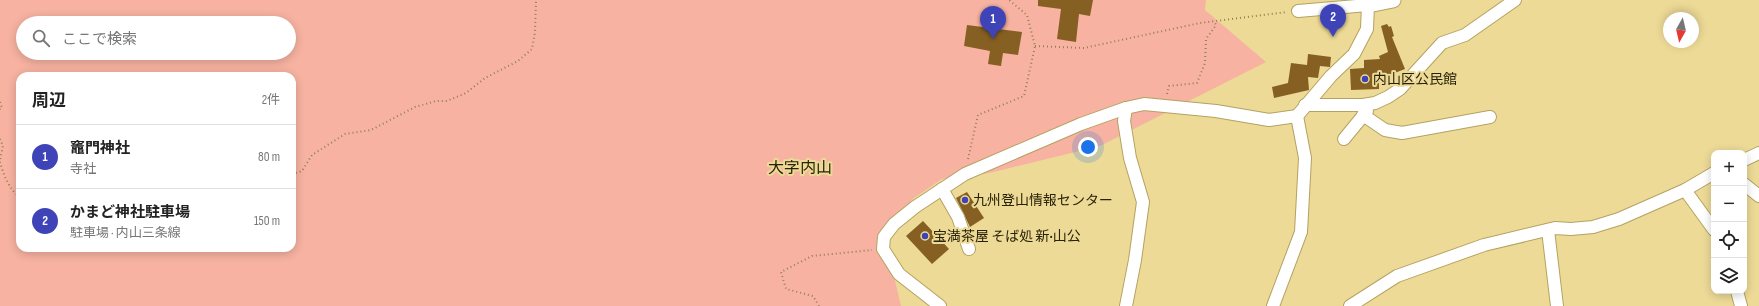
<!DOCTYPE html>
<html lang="ja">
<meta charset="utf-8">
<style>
:root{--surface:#fff;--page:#f6f6f6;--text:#222;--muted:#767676;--line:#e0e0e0;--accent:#3e44b8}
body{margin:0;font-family:"Sofia Sans Condensed","Noto Sans JP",sans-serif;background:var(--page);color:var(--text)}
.controls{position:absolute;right:12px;bottom:12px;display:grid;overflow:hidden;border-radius:8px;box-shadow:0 2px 10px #0003}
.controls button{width:36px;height:36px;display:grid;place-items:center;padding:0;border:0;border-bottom:1px solid var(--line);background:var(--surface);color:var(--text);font:20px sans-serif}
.compass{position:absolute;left:1663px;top:12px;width:36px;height:36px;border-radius:50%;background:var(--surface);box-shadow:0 2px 10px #0003;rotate:188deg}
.you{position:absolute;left:1088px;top:147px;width:14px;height:14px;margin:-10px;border:3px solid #fff;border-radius:50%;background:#1a73e8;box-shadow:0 0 0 6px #1a73e833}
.badge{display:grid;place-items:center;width:26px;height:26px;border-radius:50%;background:var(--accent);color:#fff;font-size:13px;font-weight:700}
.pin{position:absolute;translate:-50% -33px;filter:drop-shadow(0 1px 2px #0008)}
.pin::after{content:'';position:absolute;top:21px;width:14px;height:12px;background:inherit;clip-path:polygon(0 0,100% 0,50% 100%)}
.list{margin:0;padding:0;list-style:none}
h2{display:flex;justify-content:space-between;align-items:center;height:52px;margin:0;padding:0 16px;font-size:17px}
h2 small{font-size:13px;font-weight:400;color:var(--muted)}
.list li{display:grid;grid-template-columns:26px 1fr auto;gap:12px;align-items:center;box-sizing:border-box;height:64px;padding:0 16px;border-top:1px solid var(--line)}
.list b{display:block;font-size:15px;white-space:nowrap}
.list p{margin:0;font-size:13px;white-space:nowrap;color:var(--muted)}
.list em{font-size:13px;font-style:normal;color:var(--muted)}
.icon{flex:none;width:22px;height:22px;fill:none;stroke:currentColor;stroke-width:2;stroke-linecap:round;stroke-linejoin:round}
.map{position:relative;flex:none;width:1759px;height:306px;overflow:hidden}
.search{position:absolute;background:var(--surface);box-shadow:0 2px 10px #0003;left:16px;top:16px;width:280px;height:44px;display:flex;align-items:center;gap:10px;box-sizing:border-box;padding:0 14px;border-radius:22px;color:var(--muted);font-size:15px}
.panel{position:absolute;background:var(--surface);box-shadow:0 2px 10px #0003;left:16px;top:72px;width:280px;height:180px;border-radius:12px}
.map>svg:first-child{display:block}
.green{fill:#f7b2a1;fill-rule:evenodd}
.building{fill:#865f22}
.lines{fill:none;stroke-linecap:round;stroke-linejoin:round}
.minor-casing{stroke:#b4a261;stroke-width:14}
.major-casing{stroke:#b4a261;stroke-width:17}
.path{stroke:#8f8252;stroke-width:2;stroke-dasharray:1 3;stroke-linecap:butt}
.minor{stroke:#fff;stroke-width:12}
.major{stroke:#fff;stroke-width:15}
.poi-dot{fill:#3e44b8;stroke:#edda97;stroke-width:1.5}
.labels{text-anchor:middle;stroke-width:4;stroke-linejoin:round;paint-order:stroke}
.poi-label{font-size:14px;fill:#292206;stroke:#edda97;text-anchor:start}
.quarter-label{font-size:16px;fill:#292206;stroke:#edda97}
</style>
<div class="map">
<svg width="1759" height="306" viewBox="0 0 1759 306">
<rect width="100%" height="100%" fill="#edda97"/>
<path class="green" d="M0 0H1206L1205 10 1266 62 1100 146 989 173 942 179 914 198 883 229 901 306H0ZM23 23H289V53H23ZM20 76H292V248H20Z"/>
<g class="building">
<path d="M1038 0H1093L1090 16 1079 14 1076 42 1057 39 1061 9 1038 6Z"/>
<path d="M1387 24 1389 27 1391 26 1394 36 1392 37 1405 69 1379 79V89L1351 90 1350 69 1364 68V60L1380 59 1379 56 1388 52 1381 26Z"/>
<path d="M967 25 1022 32 1018 55 1003 53 1001 66 988 64 990 51 964 46Z"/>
<path d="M1308 54 1331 57 1330 67 1320 66 1318 78 1308 77 1309 90 1274 98 1272 87 1288 83 1291 63 1307 65Z"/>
<path d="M967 192 984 218 970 227 956 198Z"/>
<path d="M923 221 949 249 932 264 906 236Z"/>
</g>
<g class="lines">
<g class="minor-casing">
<g id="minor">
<path d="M1298 11 1368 5"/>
<path d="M1305 105H1363L1375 103 1388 97 1400 89 1442 43 1465 35 1515 0"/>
<path d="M1126 108 1124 121 1130 158 1143 202 1135 260 1126 306"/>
<path d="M1363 115 1385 130 1402 133 1490 117"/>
<path d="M1344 139 1367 111"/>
<path d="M1744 160 1759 153"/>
<path d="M1744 184 1759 196"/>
<path d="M942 189 958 217 969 249"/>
<path d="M1685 190 1714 230"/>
<path d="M1548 230 1557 306"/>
<path d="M1737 291 1741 306"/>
<path d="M940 306 899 274 883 249 884 237 894 224 915 207 965 174 1081 124 1126 108 1144 104 1216 111 1269 120 1297 116 1331 76 1354 54 1367 29 1368 5 1366 0"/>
<path d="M1273 306 1301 232 1305 158 1297 116"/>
<path d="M1350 306 1397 276 1484 245 1555 228 1571 229 1593 227 1619 219 1685 190 1714 173"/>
</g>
</g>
<g class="major-casing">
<path id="major" d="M1368 5 1393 0"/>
</g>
<g class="path">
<path d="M1035 46 1084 48 1200 23 1287 12"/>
<path d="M1167 94 1169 86 1197 83 1205 63 1206 39 1216 25 1214 21"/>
<path d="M0 102 2 108 0 109"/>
<path d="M0 139 3 146 0 160"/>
<path d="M968 159 978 115 1024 96 1035 46 1027 15 1009 0"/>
<path d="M0 162C3 173 9 190 20 197"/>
<path d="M292 174 302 171 312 155 345 134 371 130 415 107 436 101H447L466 93 485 78 518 61 532 49 535 32 536 0"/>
<path d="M819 306 813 296 786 289 781 272 812 256 872 250"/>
</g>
<use href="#minor" class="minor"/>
<use href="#major" class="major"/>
</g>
<g class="poi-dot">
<circle cx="1365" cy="79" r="4"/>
<circle cx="965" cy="200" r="4"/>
<circle cx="925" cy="236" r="4"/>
</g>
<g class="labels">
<g class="poi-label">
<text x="1373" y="84">内山区公民館</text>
<text x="973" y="205">九州登山情報センター</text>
<text x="933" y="241">宝満茶屋 そば処 新•山公</text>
</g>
<g class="quarter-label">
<text x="800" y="173">大字内山</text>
</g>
</g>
</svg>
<div class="controls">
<button>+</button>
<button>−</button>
<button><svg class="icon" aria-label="locate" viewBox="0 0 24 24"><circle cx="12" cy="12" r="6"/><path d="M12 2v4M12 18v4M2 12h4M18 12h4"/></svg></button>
<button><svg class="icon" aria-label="layers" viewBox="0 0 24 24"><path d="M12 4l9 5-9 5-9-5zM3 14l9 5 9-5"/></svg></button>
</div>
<svg class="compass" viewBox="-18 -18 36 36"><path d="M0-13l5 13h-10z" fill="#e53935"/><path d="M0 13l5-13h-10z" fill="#767676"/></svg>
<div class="you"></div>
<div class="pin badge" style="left:993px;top:39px">1</div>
<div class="pin badge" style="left:1333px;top:37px">2</div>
<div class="search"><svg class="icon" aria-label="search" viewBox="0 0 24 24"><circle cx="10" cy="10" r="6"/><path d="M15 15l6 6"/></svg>ここで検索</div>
<section class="panel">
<h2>周辺<small>2件</small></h2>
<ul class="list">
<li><span class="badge">1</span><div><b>竈門神社</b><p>寺社</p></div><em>80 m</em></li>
<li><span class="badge">2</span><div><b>かまど神社駐車場</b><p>駐車場 · 内山三条線</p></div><em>150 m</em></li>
</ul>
</section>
</div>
